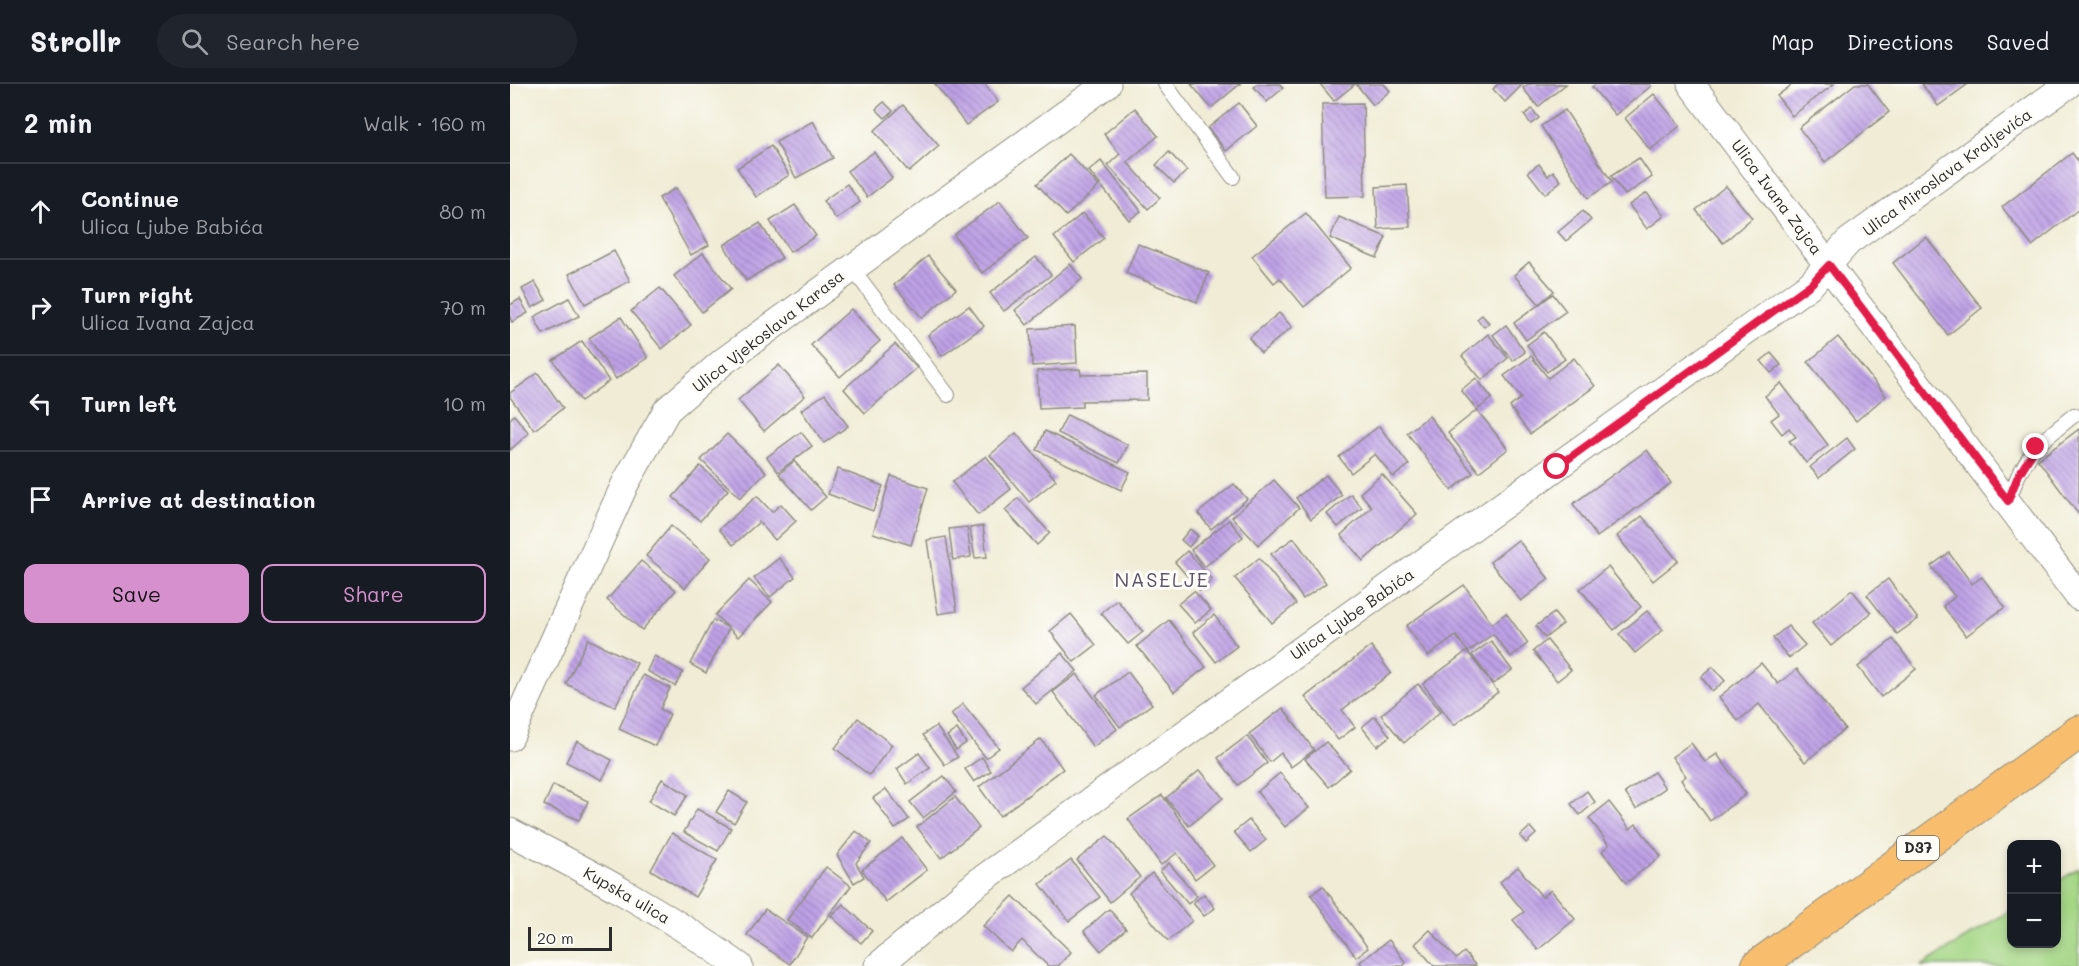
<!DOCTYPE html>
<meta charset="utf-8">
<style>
:root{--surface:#171b24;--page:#20242c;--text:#f1f3f6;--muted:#9ea1a6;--line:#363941;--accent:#d690ce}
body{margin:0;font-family:Mali,sans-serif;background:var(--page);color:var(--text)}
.controls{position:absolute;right:18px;bottom:18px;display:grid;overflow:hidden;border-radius:12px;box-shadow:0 3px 9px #0003}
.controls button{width:54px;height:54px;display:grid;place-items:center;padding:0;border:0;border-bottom:2px solid var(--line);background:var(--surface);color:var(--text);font:30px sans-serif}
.scale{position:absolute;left:18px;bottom:15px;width:84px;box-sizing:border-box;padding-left:6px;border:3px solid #2b2b2b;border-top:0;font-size:16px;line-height:21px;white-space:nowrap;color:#2b2b2b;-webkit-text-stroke:4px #fdfcf7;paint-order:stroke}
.stop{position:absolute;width:18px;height:18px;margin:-14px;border:4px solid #e11d48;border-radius:50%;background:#fff}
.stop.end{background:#e11d48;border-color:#fff;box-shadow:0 2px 6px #0008}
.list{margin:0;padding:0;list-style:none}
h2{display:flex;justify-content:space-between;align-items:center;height:78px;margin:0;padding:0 24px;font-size:26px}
h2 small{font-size:20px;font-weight:400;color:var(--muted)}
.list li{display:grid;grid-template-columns:39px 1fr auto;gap:18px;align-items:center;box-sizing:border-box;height:96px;padding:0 24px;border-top:2px solid var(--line)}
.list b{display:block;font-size:22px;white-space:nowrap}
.list p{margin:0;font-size:20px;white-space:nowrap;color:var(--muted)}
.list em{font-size:20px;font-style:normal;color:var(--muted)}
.actions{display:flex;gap:12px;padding:18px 24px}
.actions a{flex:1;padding:14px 0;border:2px solid var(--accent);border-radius:12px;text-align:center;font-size:21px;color:var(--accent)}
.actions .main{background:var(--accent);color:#111}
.icon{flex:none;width:33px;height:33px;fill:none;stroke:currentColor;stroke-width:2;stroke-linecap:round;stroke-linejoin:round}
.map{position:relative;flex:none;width:1569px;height:882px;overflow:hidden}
header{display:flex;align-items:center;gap:36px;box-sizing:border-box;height:84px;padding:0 30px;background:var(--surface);border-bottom:2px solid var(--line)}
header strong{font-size:28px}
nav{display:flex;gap:33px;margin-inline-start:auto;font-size:21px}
.search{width:420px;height:54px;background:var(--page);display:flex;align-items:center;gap:15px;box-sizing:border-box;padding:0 21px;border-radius:33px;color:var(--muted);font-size:22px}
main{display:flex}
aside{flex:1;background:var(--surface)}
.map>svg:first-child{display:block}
.grass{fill:#a4d685;stroke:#688058;stroke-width:1.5}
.building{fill:url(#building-back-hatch)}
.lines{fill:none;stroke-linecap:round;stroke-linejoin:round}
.lane-casing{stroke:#8e8c80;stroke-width:16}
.street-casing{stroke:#8e8c80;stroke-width:29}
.primary-casing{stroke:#8e8c80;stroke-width:35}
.lane{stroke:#fff;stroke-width:14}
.street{stroke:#fff;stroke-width:27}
.primary{stroke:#f9be6d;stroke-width:33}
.route{stroke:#e11d48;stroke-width:8}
.labels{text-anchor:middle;stroke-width:6;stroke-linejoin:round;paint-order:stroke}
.shield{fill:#fdfcf7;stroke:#6a6a68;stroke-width:1.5}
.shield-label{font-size:15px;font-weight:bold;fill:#2b2b2b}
.street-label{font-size:16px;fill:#2b2b2b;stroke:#fdfcf7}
.quarter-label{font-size:20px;letter-spacing:1.5px;fill:#5e546c;stroke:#fdfcf7}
</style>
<header>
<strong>Strollr</strong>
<div class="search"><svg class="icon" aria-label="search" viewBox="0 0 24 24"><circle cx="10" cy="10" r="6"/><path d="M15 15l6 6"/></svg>Search here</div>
<nav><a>Map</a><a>Directions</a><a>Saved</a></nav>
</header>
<main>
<aside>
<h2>2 min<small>Walk · 160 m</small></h2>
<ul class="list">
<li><svg class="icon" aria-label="ahead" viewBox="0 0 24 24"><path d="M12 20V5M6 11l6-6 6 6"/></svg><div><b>Continue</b><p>Ulica Ljube Babića</p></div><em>80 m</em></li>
<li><svg class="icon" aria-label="right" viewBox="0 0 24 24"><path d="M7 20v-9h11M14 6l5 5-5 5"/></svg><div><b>Turn right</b><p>Ulica Ivana Zajca</p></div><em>70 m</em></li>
<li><svg class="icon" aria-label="left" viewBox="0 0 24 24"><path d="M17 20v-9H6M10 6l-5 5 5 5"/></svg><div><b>Turn left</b></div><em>10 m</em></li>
<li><svg class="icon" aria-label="arrive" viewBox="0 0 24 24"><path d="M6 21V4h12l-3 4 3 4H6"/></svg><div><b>Arrive at destination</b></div></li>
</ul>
<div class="actions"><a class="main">Save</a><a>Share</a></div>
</aside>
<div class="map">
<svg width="1569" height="882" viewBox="0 0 1569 882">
<defs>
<pattern id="building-back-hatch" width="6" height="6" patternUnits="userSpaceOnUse" patternTransform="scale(1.5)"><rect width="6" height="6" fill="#bea1e6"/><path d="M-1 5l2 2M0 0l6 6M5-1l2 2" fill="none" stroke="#9b83bb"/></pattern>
</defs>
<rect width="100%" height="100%" fill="#fdfcf7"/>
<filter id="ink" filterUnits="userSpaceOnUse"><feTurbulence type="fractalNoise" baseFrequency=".0167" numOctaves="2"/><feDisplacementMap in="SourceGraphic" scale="12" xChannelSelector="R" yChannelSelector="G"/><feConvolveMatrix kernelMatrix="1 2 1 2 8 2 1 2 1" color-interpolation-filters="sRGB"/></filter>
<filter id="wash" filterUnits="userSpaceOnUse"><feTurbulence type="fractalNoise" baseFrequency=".008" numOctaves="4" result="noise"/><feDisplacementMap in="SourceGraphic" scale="24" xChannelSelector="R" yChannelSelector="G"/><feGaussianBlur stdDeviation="1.35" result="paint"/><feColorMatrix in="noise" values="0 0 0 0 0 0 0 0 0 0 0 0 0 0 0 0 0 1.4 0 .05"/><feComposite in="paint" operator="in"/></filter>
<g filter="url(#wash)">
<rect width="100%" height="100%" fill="#f0ecd5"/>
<path class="grass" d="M1569 784V882H1411L1501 826 1502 860H1546L1547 798Z"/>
<g id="blocks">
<g class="building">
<path d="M425 0H475L488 18 456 41Z"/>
<path d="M681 0H730L701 24Z"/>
<path d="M747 0H770L773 4 757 18 744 3Z"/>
<path d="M810 0H845L824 17Z"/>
<path d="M846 0H874L880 7 863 21Z"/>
<path d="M988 0H1013L995 18 983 5Z"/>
<path d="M1018 0H1056L1028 23 1013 4Z"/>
<path d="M1086 0H1139L1141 2 1105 31 1082 3Z"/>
<path d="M1283 0H1324L1282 32 1267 12Z"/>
<path d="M1345 0H1358L1379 28 1315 78 1289 44Z"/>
<path d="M1412 0H1458L1428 22Z"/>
<path d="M1144 10 1170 42 1140 66 1115 34Z"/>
<path d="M374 18 383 27 375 34 366 25Z"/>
<path d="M729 19 747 42 716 67 698 44Z"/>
<path d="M853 19 855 112 815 113 812 20Z"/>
<path d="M393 21 429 62 399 88 364 47Z"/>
<path d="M625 24 648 52 617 78 650 114 638 125 598 81 610 70 594 50Z"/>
<path d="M1022 25 1029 34 1021 40 1014 31Z"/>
<path d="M1055 26 1102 98 1078 114 1031 42Z"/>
<path d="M303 37 323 74 286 94 266 58Z"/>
<path d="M261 62 279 91 246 113 227 84Z"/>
<path d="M364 68 382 94 357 113 337 87Z"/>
<path d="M659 68 677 87 664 99 646 81Z"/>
<path d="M1562 69 1569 78V125L1522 162 1492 123Z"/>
<path d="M559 70 589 102 556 132 527 100Z"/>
<path d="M1129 74 1142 93 1115 111 1101 92Z"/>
<path d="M591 77 631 127 619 136 579 87Z"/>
<path d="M1029 80 1038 92 1043 87 1051 97 1035 110 1018 88Z"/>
<path d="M337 100 350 118 326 135 313 117Z"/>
<path d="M897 101 900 143 868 145 866 103Z"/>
<path d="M1216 102 1242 134 1213 159 1186 126Z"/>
<path d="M166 104 199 161 181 171 149 114Z"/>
<path d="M1137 109 1154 132 1137 145 1119 121Z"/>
<path d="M490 117 518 154 472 189 444 151Z"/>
<path d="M285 121 306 152 280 168 260 137Z"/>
<path d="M1073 127 1081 136 1056 157 1048 148Z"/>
<path d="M573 129 594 154 564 178 544 153Z"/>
<path d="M796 129 841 184 794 223 770 194 764 199 742 172Z"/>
<path d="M829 133 876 153 867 174 820 154Z"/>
<path d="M250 139 272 174 236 197 214 161Z"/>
<path d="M1416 153 1472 224 1438 251 1383 179Z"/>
<path d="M628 160 699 189 687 218 616 189Z"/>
<path d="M104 167 120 197 75 220 59 190Z"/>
<path d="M193 169 221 205 192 228 164 192Z"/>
<path d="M418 172 446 205 412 234 384 201Z"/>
<path d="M526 173 541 191 494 227 480 209Z"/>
<path d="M1019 178 1044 207 1029 220 1004 191Z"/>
<path d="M560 180 572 195 517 241 505 226Z"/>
<path d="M25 198 36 216 22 224 12 205Z"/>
<path d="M150 204 181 241 152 265 121 227Z"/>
<path d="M1043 210 1056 227 1016 256 1004 239Z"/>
<path d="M59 214 69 232 33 250 24 233Z"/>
<path d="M10 215 18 229 2 238 0 234V221Z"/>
<path d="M459 222 474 242 432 272 418 251Z"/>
<path d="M341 225 370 257 330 293 301 261Z"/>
<path d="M769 229 782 243 751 269 739 254Z"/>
<path d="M972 231 979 239 974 243 967 235Z"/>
<path d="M111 233 138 274 106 295 79 254Z"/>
<path d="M996 241 1015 268 1003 277 983 251Z"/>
<path d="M565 242 567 279 522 282 520 245Z"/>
<path d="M1034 248 1055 275 1037 288 1017 261Z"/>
<path d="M978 250 998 274 972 296 952 272Z"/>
<path d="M1328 253 1376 312 1346 337 1298 278Z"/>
<path d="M72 257 99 297 71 317 43 276Z"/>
<path d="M385 260 407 284 355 329 334 305Z"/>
<path d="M1261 269 1271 281 1261 289 1251 277Z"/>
<path d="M1021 272 1038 294 1064 274 1085 302 1020 350 1000 323 1011 314 994 292Z"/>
<path d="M269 281 295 312 254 347 228 316Z"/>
<path d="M570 285 571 291 637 290V316L572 317V323L529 325 527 287Z"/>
<path d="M28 289 53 324 24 346 0 313V309Z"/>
<path d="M966 294 982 314 967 326 998 365 969 388 938 349 967 326 951 306Z"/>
<path d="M1271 299 1318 361 1296 379 1279 357 1286 353 1279 344 1272 350 1261 336 1269 330 1255 312Z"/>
<path d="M315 310 338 342 314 359 291 326Z"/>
<path d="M4 331 19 349 0 366V335Z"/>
<path d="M557 331 618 361 609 379 548 349Z"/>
<path d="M919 332 963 389 941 406 897 349Z"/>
<path d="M869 342 899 381 883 393 865 370 841 389 829 373Z"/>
<path d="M1569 345V431L1528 376Z"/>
<path d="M535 347 620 388 611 406 527 366Z"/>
<path d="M291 348 302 362 268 388 257 373Z"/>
<path d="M506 349 546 396 519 418 480 371Z"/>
<path d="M217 350 256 388 230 414 191 376Z"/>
<path d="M1337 354 1345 365 1309 394 1300 383Z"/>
<path d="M1137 366 1161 399 1087 453 1063 420Z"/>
<path d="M476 372 501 405 468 431 442 398Z"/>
<path d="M284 377 316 413 301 426 269 390Z"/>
<path d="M190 382 218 406 190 437 163 413Z"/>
<path d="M328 385 373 402 363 427 318 410Z"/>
<path d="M872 390 907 430 853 477 831 451 862 423 850 409Z"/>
<path d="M816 391 832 411 801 435 786 414Z"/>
<path d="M381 392 418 404 401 461 363 449Z"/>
<path d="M764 396 789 424 748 461 722 433Z"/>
<path d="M724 400 737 415 701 445 688 429Z"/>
<path d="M841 410 852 424 828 443 817 430Z"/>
<path d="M247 412 262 428 271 420 286 437 265 456 249 438 223 461 209 445Z"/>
<path d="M508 414 540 449 527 461 495 426Z"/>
<path d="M1132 432 1168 477 1143 497 1107 452Z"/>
<path d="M719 436 733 453 694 483 681 466Z"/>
<path d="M161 442 200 474 175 504 136 472Z"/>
<path d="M473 442 477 473 465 474 460 444Z"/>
<path d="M457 443 461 473 443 476 439 445Z"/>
<path d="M680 445 688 452 679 463 671 456Z"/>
<path d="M436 453 447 527 428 530 417 456Z"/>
<path d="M784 454 816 499 793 515 761 470Z"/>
<path d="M1008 456 1039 495 1011 517 980 478Z"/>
<path d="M677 467 702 496 690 507 665 478Z"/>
<path d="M1439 469 1462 500 1472 493 1495 523 1456 552 1433 522 1445 513 1421 482Z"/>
<path d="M269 474 285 493 260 513 244 494Z"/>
<path d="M749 474 786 520 762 539 725 494Z"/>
<path d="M131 477 166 506 132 546 97 516Z"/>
<path d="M1098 483 1131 523 1104 546 1070 505Z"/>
<path d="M1378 495 1408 535 1387 550 1357 511Z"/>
<path d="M239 496 262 518 228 553 205 531Z"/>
<path d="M954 501 982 540 996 529 1018 559 1001 573 983 550 958 568 946 552 918 572 896 542Z"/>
<path d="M1342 506 1361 529 1321 562 1302 539Z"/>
<path d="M684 507 701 526 685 539 668 520Z"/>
<path d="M607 516 633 548 618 560 591 529Z"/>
<path d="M1137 527 1153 546 1125 569 1109 550Z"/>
<path d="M1044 529 1053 540 1035 554 1026 542Z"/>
<path d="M561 530 586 561 564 578 540 547Z"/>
<path d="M704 531 727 562 706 578 683 548Z"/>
<path d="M203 536 219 544 196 589 180 580Z"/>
<path d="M659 536 696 583 664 608 627 562Z"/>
<path d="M1278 542 1295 561 1279 574 1263 554Z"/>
<path d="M78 555 127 579 105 623 56 600Z"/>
<path d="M1383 555 1406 585 1371 613 1348 583Z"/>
<path d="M1037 556 1061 586 1047 597 1023 567Z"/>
<path d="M981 557 1002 586 983 600 962 571Z"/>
<path d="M861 562 881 589 832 626 845 643 828 656 795 613Z"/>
<path d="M957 567 988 608 944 641 913 600Z"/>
<path d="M552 569 567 587 526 620 511 603Z"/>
<path d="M144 572 173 588 165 602 137 587Z"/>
<path d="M1251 579 1268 600 1287 585 1335 645 1295 678 1249 620 1228 637 1209 613Z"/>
<path d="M1203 583 1215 597 1202 607 1191 593Z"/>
<path d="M618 588 642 620 610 643 586 611Z"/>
<path d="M567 590 607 645 583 663 543 608Z"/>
<path d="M133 591 160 604 150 625 160 630 145 662 109 645Z"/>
<path d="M908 600 931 627 894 659 871 631Z"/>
<path d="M453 620 489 664 476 674 441 630Z"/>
<path d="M773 624 804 666 781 683 771 669 760 678 739 650Z"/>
<path d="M865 632 880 652 867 662 852 643Z"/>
<path d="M348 634 382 661 359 691 325 664Z"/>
<path d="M426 642 448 673 435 681 413 651Z"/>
<path d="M447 645 456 659 446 666 437 652Z"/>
<path d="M737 652 757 679 728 701 708 674Z"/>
<path d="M531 655 553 685 490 732 469 703Z"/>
<path d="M67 657 102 676 92 696 56 678Z"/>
<path d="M816 658 840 685 819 703 795 675Z"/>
<path d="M1181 659 1195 678 1207 670 1236 710 1200 737 1171 696 1176 692 1162 673Z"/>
<path d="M409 669 420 684 397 700 387 685Z"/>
<path d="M472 673 481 687 464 698 455 685Z"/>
<path d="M690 686 713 714 679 742 656 714Z"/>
<path d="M1144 688 1155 704 1126 725 1115 709Z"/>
<path d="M770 689 799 724 775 743 747 708Z"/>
<path d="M434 692 446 708 413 734 400 718Z"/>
<path d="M152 695 178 711 164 732 139 717Z"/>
<path d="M43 701 78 717 69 736 34 721Z"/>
<path d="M376 705 399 735 385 745 363 714Z"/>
<path d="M219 707 237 718 224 739 206 728Z"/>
<path d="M1077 707 1085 718 1070 731 1061 720Z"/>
<path d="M652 711 703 781 685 795 667 769 651 781 618 735Z"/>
<path d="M445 713 469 744 431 774 407 743Z"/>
<path d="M1099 718 1120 745 1126 740 1151 772 1116 799 1092 767 1099 761 1079 734Z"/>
<path d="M187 725 221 744 208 767 174 748Z"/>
<path d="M739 736 756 756 741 768 724 748Z"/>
<path d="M1020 743 1026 750 1016 759 1010 752Z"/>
<path d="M346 747 361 759 346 779 354 793 344 799 327 771Z"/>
<path d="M162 749 207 776 185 813 141 786Z"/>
<path d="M597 752 630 793 600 818 567 776Z"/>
<path d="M392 754 417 786 376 818 352 786Z"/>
<path d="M561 776 590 813 559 837 530 800Z"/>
<path d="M659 779 687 812 678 820 650 787Z"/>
<path d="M316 783 341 802 302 854 277 836Z"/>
<path d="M1008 783 1032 813 1041 806 1065 835 1028 866 1003 836 1014 828 990 798Z"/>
<path d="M642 789 682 837 658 857 619 809Z"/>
<path d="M813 802 858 864 846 873 801 811Z"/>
<path d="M694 810 705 824 694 832 683 819Z"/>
<path d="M503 812 561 868 548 882H538L512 856 501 868 473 842Z"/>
<path d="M333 820 362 847 351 859 321 832Z"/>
<path d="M255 825 297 853 280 880 237 851Z"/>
<path d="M599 825 616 845 591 867 574 847Z"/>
<path d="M920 846 946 875 954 868 966 882H924L905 860Z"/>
<path d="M879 856 896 879 893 882H853L850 878Z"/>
</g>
</g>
</g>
<g filter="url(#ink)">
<use href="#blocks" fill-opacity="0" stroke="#8e8c80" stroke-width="1.5"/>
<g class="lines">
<g class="lane-casing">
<g id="lane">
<path d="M655 0 723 93"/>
<path d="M341 183 438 311"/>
<path d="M1498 417 1508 392 1525 363 1564 331"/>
</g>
</g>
<g class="street-casing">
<g id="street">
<path d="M1181 0 1569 513"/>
<path d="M0 653 116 398 157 326 214 277 597 0"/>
<path d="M0 748C80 788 157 830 229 882"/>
<path d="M368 882 467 799 1301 200 1338 158 1559 0"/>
</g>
</g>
<g class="primary-casing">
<path id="primary" d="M1248 882 1569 648"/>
</g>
<use href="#lane" class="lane"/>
<use href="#street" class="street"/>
<use href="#primary" class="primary"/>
</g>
</g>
<g class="lines" filter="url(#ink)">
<path class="route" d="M1047 383 1301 200 1319 181 1498 417 1508 392 1526 363"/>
</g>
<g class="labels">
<rect class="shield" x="1387" y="752" width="42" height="24" rx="4.5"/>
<g class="shield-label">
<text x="1408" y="769">D37</text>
</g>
<g class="street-label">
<text transform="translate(1437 88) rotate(-36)" y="6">Ulica Miroslava Kraljevića</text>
<text transform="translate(1267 113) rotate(53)" y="6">Ulica Ivana Zajca</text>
<text transform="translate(258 247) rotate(-38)" y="6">Ulica Vjekoslava Karasa</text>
<text transform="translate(842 530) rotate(-35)" y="6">Ulica Ljube Babića</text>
<text transform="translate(117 811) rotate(30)" y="6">Kupska ulica</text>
</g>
<g class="quarter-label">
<text x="652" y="503">NASELJE</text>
</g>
</g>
</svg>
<div class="controls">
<button>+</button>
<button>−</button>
</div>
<div class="scale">20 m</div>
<div class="stop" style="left:1047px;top:383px"></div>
<div class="stop end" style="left:1526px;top:363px"></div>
</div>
</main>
